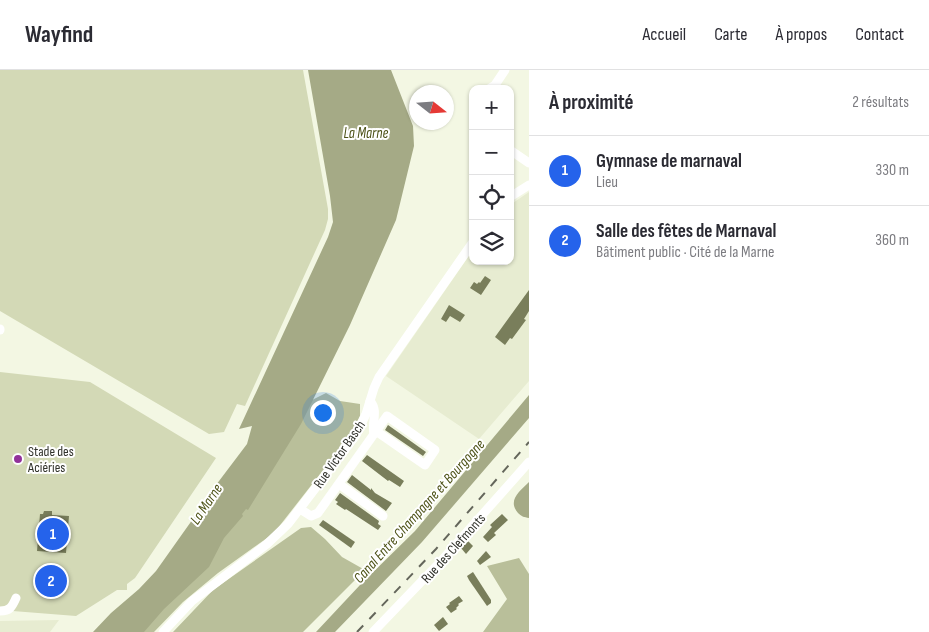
<!DOCTYPE html>
<html lang="fr">
<meta charset="utf-8">
<style>
:root{--surface:#fff;--page:#f7f7f7;--text:#2b2b33;--muted:#7c7c81;--line:#e1e1e2;--accent:#2563eb}
body{margin:0;font-family:"Sofia Sans Condensed",sans-serif;background:var(--page);color:var(--text)}
.controls{position:absolute;right:15px;top:15px;display:grid;overflow:hidden;border-radius:10px;box-shadow:0 1px 4px #0004}
.controls button{width:45px;height:45px;display:grid;place-items:center;padding:0;border:0;border-bottom:1px solid var(--line);background:var(--surface);color:var(--text);font:25px sans-serif}
.compass{position:absolute;left:409px;top:15px;width:45px;height:45px;border-radius:50%;background:var(--surface);box-shadow:0 1px 4px #0004;rotate:107deg}
.you{position:absolute;left:322px;top:342px;width:18px;height:18px;margin:-12px;border:4px solid #fff;border-radius:50%;background:#1a73e8;box-shadow:0 0 0 8px #1a73e833}
.badge{display:grid;place-items:center;width:32px;height:32px;border-radius:50%;background:var(--accent);color:#fff;font-size:16px;font-weight:700}
.pin{position:absolute;translate:-50% -50%;border:2px solid #fff;box-shadow:0 1px 5px #0006}
.list{margin:0;padding:0;list-style:none}
h2{display:flex;justify-content:space-between;align-items:center;height:65px;margin:0;padding:0 20px;font-size:21px}
h2 small{font-size:16px;font-weight:400;color:var(--muted)}
.list li{display:grid;grid-template-columns:32px 1fr auto;gap:15px;align-items:center;box-sizing:border-box;height:70px;padding:0 20px;border-top:1px solid var(--line)}
.list b{display:block;font-size:19px;white-space:nowrap}
.list p{margin:0;font-size:16px;white-space:nowrap;color:var(--muted)}
.list em{font-size:16px;font-style:normal;color:var(--muted)}
.icon{flex:none;width:28px;height:28px;fill:none;stroke:currentColor;stroke-width:2;stroke-linecap:round;stroke-linejoin:round}
.map{position:relative;flex:none;width:529px;height:562px;overflow:hidden}
header{display:flex;align-items:center;gap:30px;box-sizing:border-box;height:70px;padding:0 25px;background:var(--surface);border-bottom:1px solid var(--line)}
header strong{font-size:24px}
nav{display:flex;gap:28px;margin-inline-start:auto;font-size:18px}
main{display:flex}
aside{flex:1;background:var(--surface)}
.map>svg:first-child{display:block}
.built{fill:#e7ecd1}
.green{fill:#d3d9b6}
.forest{fill:#b9bf9a}
.water{fill:#a5aa86}
.building{fill:#797e5b}
.lines{fill:none;stroke-linecap:round;stroke-linejoin:round}
.minor{stroke:#fff;stroke-width:9}
.rail{stroke:#64665b;stroke-width:2;stroke-dasharray:9 9;stroke-linecap:butt}
.poi-dot{fill:#92329a;stroke:#fff;stroke-width:2}
.labels{text-anchor:middle;stroke-width:4;stroke-linejoin:round;paint-order:stroke}
.poi-label{font-size:14px;fill:#30312a;stroke:#fff;text-anchor:start}
.street-label{font-size:14px;fill:#30312a;stroke:#fff}
.water-label{font-size:15px;font-style:italic;fill:#4d5217;stroke:#fff}
</style>
<header>
<strong>Wayfind</strong>
<nav><a>Accueil</a><a>Carte</a><a>À propos</a><a>Contact</a></nav>
</header>
<main>
<div class="map">
<svg width="529" height="562" viewBox="0 0 529 562">
<rect width="100%" height="100%" fill="#f3f7e3"/>
<g class="built">
<path d="M529 122V311L479 369 386 306 473 180V191H510V135Z"/>
<path d="M59 550 50 562H0V551Z"/>
</g>
<g class="green">
<path d="M0 0H303L328 139V149L325 160 245 336 237 334 224 362 209 364 0 241Z"/>
<path d="M0 302 90 312 216 388 135 508 127 514V520H117L76 546 0 540Z"/>
</g>
<g class="forest">
<path d="M326 323 340 331 360 334V346L349 367 274 463 218 503 183 532 154 562H135L308 332Z"/>
<path d="M311 457 325 469 342 487 365 500 303 562H173L213 520 301 458Z"/>
<path d="M519 488 529 504V562H483L507 529 487 496Z"/>
</g>
<g class="water">
<path d="M308 0H391L413 56 414 76 396 150 350 255 301 354 248 440 246 439 242 444 243 446 224 468 209 497 164 539 144 562H93L111 543 139 519 156 501 212 422 215 423 219 418 216 415 247 374 252 356 239 359 328 167 333 152 330 126Z"/>
<path d="M529 325V348L422 472 335 562H316L360 515 415 461Z"/>
<path d="M529 412V448C524 447 522 447 518 443 507 430 520 421 529 412Z"/>
</g>
<g class="building">
<path d="M485 206 491 210 481 225 470 218 474 212 477 214 479 212 480 213Z"/>
<path d="M529 220V241L524 249 526 250 512 269 510 268 505 275 495 267Z"/>
<path d="M449 235 465 245 460 252 450 246 446 252 441 249Z"/>
<path d="M388 355 426 382 423 386 385 360Z"/>
<path d="M367 385 404 411 400 417 389 410 388 411 362 391Z"/>
<path d="M352 405 371 420V418L375 423 392 433 386 441 347 412Z"/>
<path d="M340 423 379 451 378 454 381 456 378 460 346 439 345 440 336 434 338 432 335 430Z"/>
<path d="M44 441H52V445L69 446 66 483 37 481 40 444H43Z"/>
<path d="M502 444 508 450 494 463 496 465 488 472 483 467 492 457 490 455Z"/>
<path d="M323 450 355 472 351 478 319 455Z"/>
<path d="M468 471 473 476 466 484 461 478Z"/>
<path d="M486 481 491 487 480 495 477 491Z"/>
<path d="M38 501 65 503V508H66L64 519 36 517Z"/>
<path d="M473 502 491 530V533L487 536 469 510 467 506Z"/>
<path d="M459 526 463 531 458 534 459 535 456 538 457 539 451 543 446 537 450 534 449 533Z"/>
<path d="M443 547 448 554 439 561 434 555Z"/>
</g>
<g class="lines">
<g class="minor">
<path d="M489 19 495 15 505 0"/>
<path d="M510 80 529 93"/>
<path d="M510 127 529 115"/>
<path d="M0 259V260"/>
<path d="M374 364 387 346 435 380 425 395 376 361"/>
<path d="M339 414 383 446"/>
<path d="M300 439 311 446 318 443 374 364C371 353 379 341 370 331"/>
<path d="M0 541C10 541 12 537 16 528"/>
<path d="M163 562 192 531 267 474 288 454 356 365 366 344 374 318 379 307 473 172"/>
<path d="M373 562 443 489 529 392"/>
</g>
<path class="rail" d="M357 562 436 479 529 372"/>
</g>
<circle class="poi-dot" cx="18" cy="389" r="5"/>
<g class="labels">
<g class="poi-label">
<text x="28" y="386">Stade des<tspan x="28" dy="16">Aciéries</tspan></text>
</g>
<g class="street-label">
<text transform="translate(339 384) rotate(-55)" y="5">Rue Victor Basch</text>
<text transform="translate(453 478) rotate(-48)" y="5">Rue des Clefmonts</text>
</g>
<g class="water-label">
<text x="366" y="68">La Marne</text>
<text transform="translate(206 434) rotate(-56)" y="5">La Marne</text>
<text transform="translate(419 441) rotate(-48)" y="5">Canal Entre Champagne et Bourgogne</text>
</g>
</g>
</svg>
<div class="controls">
<button>+</button>
<button>−</button>
<button><svg class="icon" aria-label="locate" viewBox="0 0 24 24"><circle cx="12" cy="12" r="6"/><path d="M12 2v4M12 18v4M2 12h4M18 12h4"/></svg></button>
<button><svg class="icon" aria-label="layers" viewBox="0 0 24 24"><path d="M12 4l9 5-9 5-9-5zM3 14l9 5 9-5"/></svg></button>
</div>
<svg class="compass" viewBox="-18 -18 36 36"><path d="M0-13l5 13h-10z" fill="#e53935"/><path d="M0 13l5-13h-10z" fill="#7c7c81"/></svg>
<div class="you"></div>
<div class="pin badge" style="left:53px;top:464px">1</div>
<div class="pin badge" style="left:51px;top:511px">2</div>
</div>
<aside>
<h2>À proximité<small>2 résultats</small></h2>
<ul class="list">
<li><span class="badge">1</span><div><b>Gymnase de marnaval</b><p>Lieu</p></div><em>330 m</em></li>
<li><span class="badge">2</span><div><b>Salle des fêtes de Marnaval</b><p>Bâtiment public · Cité de la Marne</p></div><em>360 m</em></li>
</ul>
</aside>
</main>
